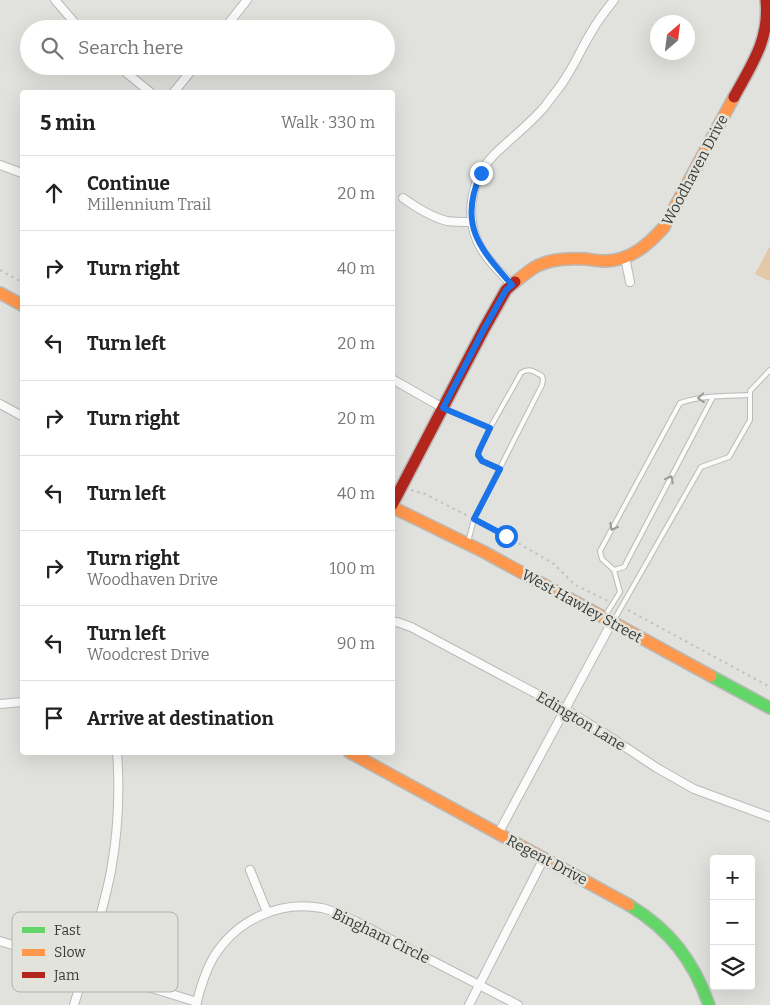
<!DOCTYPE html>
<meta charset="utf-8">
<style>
:root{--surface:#fff;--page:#f2f2f2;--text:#222;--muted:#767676;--line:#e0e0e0}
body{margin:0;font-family:Bitter,serif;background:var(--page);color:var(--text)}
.controls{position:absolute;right:15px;bottom:15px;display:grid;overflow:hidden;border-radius:5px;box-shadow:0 5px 20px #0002}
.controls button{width:45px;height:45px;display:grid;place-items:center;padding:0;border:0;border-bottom:1px solid var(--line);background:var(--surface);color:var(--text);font:25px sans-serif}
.compass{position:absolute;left:650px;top:15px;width:45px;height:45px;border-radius:50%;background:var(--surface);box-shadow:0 5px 20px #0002;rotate:28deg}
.stop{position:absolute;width:15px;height:15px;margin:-11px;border:4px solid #1a73e8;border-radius:50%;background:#fff}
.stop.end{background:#1a73e8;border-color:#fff;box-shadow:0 1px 5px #0008}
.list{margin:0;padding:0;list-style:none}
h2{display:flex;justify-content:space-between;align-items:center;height:65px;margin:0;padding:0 20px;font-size:21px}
h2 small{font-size:16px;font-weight:400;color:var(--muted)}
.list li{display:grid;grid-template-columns:32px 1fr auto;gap:15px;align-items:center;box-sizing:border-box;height:75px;padding:0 20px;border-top:1px solid var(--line)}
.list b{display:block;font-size:19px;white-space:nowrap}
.list p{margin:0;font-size:16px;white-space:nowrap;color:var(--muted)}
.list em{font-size:16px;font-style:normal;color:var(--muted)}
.icon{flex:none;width:28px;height:28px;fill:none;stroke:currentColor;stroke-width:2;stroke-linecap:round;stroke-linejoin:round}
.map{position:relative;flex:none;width:770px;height:1005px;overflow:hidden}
.search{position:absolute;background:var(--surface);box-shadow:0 5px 20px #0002;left:20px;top:20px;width:375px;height:55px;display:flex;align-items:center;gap:12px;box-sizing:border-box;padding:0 18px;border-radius:28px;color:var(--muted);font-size:19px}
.panel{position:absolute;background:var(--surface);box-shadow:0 5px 20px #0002;left:20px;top:90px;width:375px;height:665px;border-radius:5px}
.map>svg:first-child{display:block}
.green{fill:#e4c8aa}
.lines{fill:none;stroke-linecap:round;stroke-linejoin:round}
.lane-casing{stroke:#b9bab7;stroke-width:6}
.street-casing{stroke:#b9bab7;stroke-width:10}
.fast-casing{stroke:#b9bab7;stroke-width:14}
.slow-casing{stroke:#b9bab7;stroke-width:14}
.jam-casing{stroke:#b9bab7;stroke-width:14}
.path{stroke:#c1c1c1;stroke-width:2;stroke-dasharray:2.5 4;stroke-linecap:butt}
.lane{stroke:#fafbfa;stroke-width:4}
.street{stroke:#fafbfa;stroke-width:8}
.fast{stroke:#63d668;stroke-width:11}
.slow{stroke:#ff974d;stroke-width:11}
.jam{stroke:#b3261e;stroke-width:11}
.oneway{stroke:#9a9b99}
.route{stroke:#1a73e8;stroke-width:6}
.labels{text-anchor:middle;stroke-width:5;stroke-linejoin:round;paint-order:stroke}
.street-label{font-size:15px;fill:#3a3b38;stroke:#e2e4dc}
.key{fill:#e2e4dc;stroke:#b0b1ab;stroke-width:1}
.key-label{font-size:14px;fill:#3a3b38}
</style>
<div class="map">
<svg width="770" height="1005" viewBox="0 0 770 1005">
<rect width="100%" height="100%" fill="#e1e2de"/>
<path class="green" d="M770 246V279L769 281 755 274Z"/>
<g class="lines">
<g class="lane-casing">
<g id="lane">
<path d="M713 397 624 567 614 570 602 559 600 551 680 403C702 395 727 396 750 395"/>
<path d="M445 409 490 428"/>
<path d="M468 542 474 519 542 385 543 380 542 376C535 372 529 367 521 373L490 428 479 451 478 455 482 461 500 469"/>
<path d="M605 616 620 592 614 570"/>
<path d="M614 620 701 467 729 457 750 420V391L770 370"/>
</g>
</g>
<g class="street-casing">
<g id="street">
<path d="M55 0 80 29"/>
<path d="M224 29 247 0"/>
<path d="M118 66 150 92"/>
<path d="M174 92 195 66"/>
<path d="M0 165 22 173"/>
<path d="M403 198C417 208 431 217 447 221 455 222 464 222 472 222"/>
<path d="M625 257 630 282"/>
<path d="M512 285C502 274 490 263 482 250 462 217 471 175 499 150 515 135 532 122 546 105 553 95 562 85 568 74 577 60 583 45 592 31 598 20 606 10 614 0"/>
<path d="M392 379 443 408"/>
<path d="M0 404 22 416"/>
<path d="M392 623 397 622 411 627 565 709 604 733 657 768 694 789 770 817"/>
<path d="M0 704 22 702"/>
<path d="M498 834 612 622"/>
<path d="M250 870 267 912"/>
<path d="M0 941 197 1002"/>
<path d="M74 1005C87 961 102 917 111 871 118 832 120 792 117 752"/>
<path d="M196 1005C200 989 205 972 213 958 236 920 279 900 322 908 334 911 344 916 355 921L518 1005"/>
<path d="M469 1005 544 858"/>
</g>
</g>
<g class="fast-casing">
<g id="fast">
<path d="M711 676 770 708"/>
<path d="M629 905C670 930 693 960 709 1005"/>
</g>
</g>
<g class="slow-casing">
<g id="slow">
<path d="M515 282C522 277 529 270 537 266 552 258 570 258 586 259 593 260 599 261 606 261 631 260 648 245 664 227L734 97"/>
<path d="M0 293 22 305"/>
<path d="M392 507 484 552 711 676"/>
<path d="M349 752 629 905"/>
</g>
</g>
<g class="jam-casing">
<g id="jam">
<path d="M734 97C752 64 770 39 766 0"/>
<path d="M392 505 484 329 506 290 515 282"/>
</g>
</g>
<g class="path">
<path d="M0 270 22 282"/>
<path d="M411 490 425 494 468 516"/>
<path d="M479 521 506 536 554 564 575 585 608 601"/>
<path d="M628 610 770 687"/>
</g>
<use href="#lane" class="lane"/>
<use href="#street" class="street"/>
<use href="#fast" class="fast"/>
<use href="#slow" class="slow"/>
<use href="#jam" class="jam"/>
</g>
<defs><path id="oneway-chevron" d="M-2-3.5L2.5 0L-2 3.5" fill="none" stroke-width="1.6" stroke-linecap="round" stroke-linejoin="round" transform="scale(1.25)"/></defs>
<g class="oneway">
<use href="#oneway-chevron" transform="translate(701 398) rotate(175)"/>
<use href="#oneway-chevron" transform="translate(670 479) rotate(-62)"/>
<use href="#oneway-chevron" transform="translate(613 527) rotate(118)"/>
</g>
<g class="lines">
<path class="route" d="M481 173C458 224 479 248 512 285L506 290 484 329 443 408 490 428 479 451 478 455 482 461 500 469 474 519 506 536"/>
</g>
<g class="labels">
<g class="street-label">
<text transform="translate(695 170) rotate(-62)" y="5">Woodhaven Drive</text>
<text transform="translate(582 606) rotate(29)" y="5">West Hawley Street</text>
<text transform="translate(581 721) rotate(31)" y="5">Edington Lane</text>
<text transform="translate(547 860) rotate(28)" y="5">Regent Drive</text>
<text transform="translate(381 936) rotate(26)" y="5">Bingham Circle</text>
</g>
</g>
<rect x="12" y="912" width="166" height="80" rx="8" class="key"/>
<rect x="22" y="927" width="23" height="6" fill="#63d668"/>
<rect x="22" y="949" width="23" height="7" fill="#ff974d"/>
<rect x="22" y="972" width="23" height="6" fill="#b3261e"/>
<g class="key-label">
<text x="54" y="935">Fast</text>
<text x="54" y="957">Slow</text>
<text x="54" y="980">Jam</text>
</g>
</svg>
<div class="controls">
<button>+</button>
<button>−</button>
<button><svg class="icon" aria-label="layers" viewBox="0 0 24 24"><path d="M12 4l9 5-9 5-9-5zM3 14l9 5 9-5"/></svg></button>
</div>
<svg class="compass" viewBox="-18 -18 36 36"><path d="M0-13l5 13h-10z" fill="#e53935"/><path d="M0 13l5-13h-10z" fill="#767676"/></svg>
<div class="stop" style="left:506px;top:536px"></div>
<div class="stop end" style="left:481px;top:173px"></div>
<div class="search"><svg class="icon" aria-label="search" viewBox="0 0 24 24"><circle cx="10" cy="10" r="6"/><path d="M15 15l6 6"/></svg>Search here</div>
<section class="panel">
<h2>5 min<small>Walk · 330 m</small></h2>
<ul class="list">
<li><svg class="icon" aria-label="ahead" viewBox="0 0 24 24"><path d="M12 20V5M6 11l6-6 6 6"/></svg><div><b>Continue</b><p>Millennium Trail</p></div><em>20 m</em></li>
<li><svg class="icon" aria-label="right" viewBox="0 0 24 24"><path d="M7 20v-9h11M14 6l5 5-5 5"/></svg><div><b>Turn right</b></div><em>40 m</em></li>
<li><svg class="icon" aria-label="left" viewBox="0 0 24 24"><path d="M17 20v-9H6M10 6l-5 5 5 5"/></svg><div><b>Turn left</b></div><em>20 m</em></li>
<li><svg class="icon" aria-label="right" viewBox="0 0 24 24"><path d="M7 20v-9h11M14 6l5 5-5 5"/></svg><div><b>Turn right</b></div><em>20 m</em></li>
<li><svg class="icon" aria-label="left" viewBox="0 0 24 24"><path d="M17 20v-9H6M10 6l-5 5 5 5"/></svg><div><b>Turn left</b></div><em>40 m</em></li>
<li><svg class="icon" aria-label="right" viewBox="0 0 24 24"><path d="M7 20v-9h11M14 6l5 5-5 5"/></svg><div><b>Turn right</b><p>Woodhaven Drive</p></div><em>100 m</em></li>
<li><svg class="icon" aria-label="left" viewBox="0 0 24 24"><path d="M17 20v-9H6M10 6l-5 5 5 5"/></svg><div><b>Turn left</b><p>Woodcrest Drive</p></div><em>90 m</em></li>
<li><svg class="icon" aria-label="arrive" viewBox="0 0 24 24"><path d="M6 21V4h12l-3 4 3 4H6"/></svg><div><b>Arrive at destination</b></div></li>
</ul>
</section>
</div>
